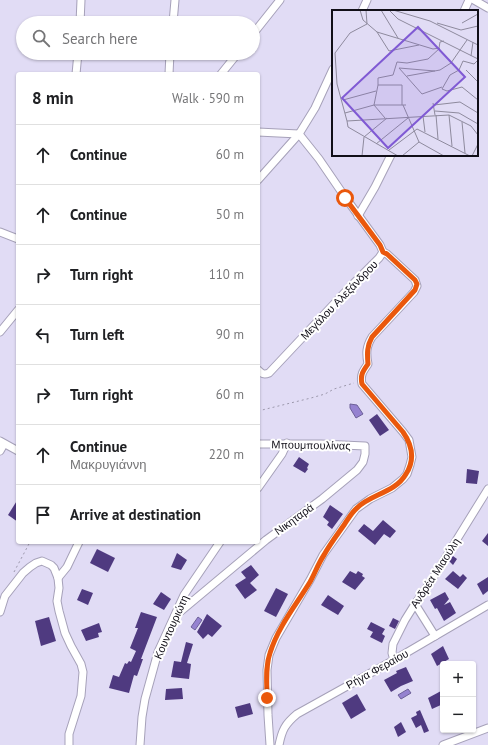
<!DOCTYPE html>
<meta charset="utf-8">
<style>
:root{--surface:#fff;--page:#f6f6f6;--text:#202124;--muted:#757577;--line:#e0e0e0}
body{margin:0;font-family:"PT Sans",sans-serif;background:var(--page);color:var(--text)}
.controls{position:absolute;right:12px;bottom:12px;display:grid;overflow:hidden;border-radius:4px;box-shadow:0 1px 3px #0004}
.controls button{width:36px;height:36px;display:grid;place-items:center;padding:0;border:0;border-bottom:1px solid var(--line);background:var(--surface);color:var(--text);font:20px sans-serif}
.stop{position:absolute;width:12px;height:12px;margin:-9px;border:3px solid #ea580c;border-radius:50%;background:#fff}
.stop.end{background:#ea580c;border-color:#fff;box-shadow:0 1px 4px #0008}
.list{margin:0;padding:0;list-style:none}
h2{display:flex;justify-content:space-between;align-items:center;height:52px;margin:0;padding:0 16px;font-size:17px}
h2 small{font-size:13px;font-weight:400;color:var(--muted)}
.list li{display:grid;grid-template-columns:26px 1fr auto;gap:12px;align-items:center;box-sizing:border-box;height:60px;padding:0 16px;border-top:1px solid var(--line)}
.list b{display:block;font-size:15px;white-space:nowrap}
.list p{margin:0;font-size:13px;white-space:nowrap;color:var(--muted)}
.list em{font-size:13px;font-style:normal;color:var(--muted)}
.icon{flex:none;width:22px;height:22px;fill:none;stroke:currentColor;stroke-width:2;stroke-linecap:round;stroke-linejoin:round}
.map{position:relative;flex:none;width:488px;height:745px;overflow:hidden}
.search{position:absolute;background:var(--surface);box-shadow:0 1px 3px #0004;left:16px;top:16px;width:244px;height:44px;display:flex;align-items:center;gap:10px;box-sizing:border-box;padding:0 14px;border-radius:22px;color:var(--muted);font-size:15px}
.panel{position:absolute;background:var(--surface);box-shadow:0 1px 3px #0004;left:16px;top:72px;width:244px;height:472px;border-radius:4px}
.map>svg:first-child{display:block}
.water{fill:#9582d0;stroke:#6d6099}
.building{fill:#4f3a80}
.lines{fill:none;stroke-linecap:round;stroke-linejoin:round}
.minor-casing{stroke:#a6a1b9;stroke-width:9}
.path{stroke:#9c98ac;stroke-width:1;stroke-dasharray:2 3;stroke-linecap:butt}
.minor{stroke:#fff;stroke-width:7}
.route{stroke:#ea580c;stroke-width:5}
.labels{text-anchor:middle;stroke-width:4;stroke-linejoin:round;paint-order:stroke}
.street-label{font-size:11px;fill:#110f18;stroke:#fff}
.inset-road{fill:none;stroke:#8e8a9d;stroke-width:1}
.view{fill:#805ad4;fill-opacity:0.15;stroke:#805ad4;stroke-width:2}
.inset-edge{fill:none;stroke:#110f18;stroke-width:2}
</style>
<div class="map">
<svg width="488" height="745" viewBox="0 0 488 745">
<rect width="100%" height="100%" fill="#e1dcf5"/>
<g class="water">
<path d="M350 404 357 405 363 414 356 418 350 408Z"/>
<path d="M198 617 202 620 195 630 191 627Z"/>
<path d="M408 689 411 693 401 699 398 695Z"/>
</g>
<g class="building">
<path d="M377 414 389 430 380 436 369 420Z"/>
<path d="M299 457 309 464 307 468 308 469 305 473 293 466Z"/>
<path d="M467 469 479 471 477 484 466 483Z"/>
<path d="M18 499V522L8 515Z"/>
<path d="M330 505 343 514 332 529 327 525 329 522 323 517Z"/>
<path d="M383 520 396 531 390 538 384 534 375 545 358 531 364 524 373 531Z"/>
<path d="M488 533V546L482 541Z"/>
<path d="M97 549 115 558 108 572 90 563Z"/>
<path d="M177 553 187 560 181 570 171 567Z"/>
<path d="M453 556 457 559 453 565 449 561Z"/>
<path d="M251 565 259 575 250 583 257 590 245 599 235 585 246 578 241 572Z"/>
<path d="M350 571 356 574 358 571 363 574 362 576 365 578 355 590 342 582Z"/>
<path d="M453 571 460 577 463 574 467 578 458 589 445 579Z"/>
<path d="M488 577V591L483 595 477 584Z"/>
<path d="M276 588 288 594 276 617 264 611Z"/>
<path d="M82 589 93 593 88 605 77 600Z"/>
<path d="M161 592 171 599 164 610 153 604Z"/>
<path d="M445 592 449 599 444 605 450 602 456 613 444 621 437 608 435 609 430 600Z"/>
<path d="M328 595 344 606 338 615 321 605Z"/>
<path d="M141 612 157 617 141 659H143L137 676 134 675 129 693 109 688 113 675 119 677 125 663 127 664 129 661 131 662 136 651 130 648 138 628H135Z"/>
<path d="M207 614 222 626 212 637 208 634 203 639 197 632Z"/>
<path d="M49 617 56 641 41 646 35 621Z"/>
<path d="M393 618 399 621 395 629 389 626Z"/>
<path d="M371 622 385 629 382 634 385 636 382 643 370 637 373 632 367 629Z"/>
<path d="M99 623 102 632 98 633 99 637 86 641 81 630Z"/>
<path d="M186 642 193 644 187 663 191 664 189 679 171 677 174 661 181 662Z"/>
<path d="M443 646 449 659 437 666 431 654Z"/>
<path d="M406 667 413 681 401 686 391 692 384 680 397 673 396 671Z"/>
<path d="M182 688 183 699 165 700 166 689Z"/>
<path d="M441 691 443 694V704L432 709 428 698Z"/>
<path d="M357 694 366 710 351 719 342 703Z"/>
<path d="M250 703 253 714 238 718 235 707Z"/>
<path d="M420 710 429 731 424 733 421 725 416 728 411 718 417 715 416 712Z"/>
<path d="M401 722 406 732 398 737 394 727Z"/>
</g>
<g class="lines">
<g class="minor-casing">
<g id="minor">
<path d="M474 0 488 8"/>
<path d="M362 11 367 0"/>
<path d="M464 11 469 0"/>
<path d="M80 23 81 0"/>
<path d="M173 23 175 0"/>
<path d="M253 34 280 0"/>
<path d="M76 74 78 53"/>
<path d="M169 74 170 53"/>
<path d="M221 74 238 53"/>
<path d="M258 132 278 133 299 134 319 159 345 197 380 245 383 252 379 258 348 289 269 373C264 375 262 374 258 370"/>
<path d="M258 180 299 134 315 108 333 69"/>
<path d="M358 216 375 187 391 155"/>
<path d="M0 232 18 239"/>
<path d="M0 332 18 310"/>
<path d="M0 441 18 451"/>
<path d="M0 451 4 444"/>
<path d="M258 488 282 454 287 443"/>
<path d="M58 578 67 567 79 542"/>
<path d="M415 604 435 636"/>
<path d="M0 612 5 596 23 573 30 567 36 563 42 561 51 565 54 568 58 578 59 588 57 601 59 611 65 633 71 646 81 664 83 672 81 696 69 734V745"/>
<path d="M175 616 266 540 322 499 357 470 363 462 365 454V446L321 444H258"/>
<path d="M394 660 392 653 393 644 405 620 415 604 433 578 488 489"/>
<path d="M140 745 142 717 145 699 158 652 184 595 220 542"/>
<path d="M270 745 268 715 267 670 269 655 276 638 310 580 323 555 356 509 370 499 392 488 403 479 407 474 410 465 412 457 409 440 403 432 362 384C360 375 363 371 368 364 366 353 366 347 372 337L414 292 417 286 415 280 387 254 383 252"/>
<path d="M279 745C282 730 285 724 297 714L394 660 488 605"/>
<path d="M443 745 488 728"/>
</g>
</g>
<g class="path">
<path d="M258 411 311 398 325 394 334 389 354 383"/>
<path d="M14 572 30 542"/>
</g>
<use href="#minor" class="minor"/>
</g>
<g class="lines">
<path class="route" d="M267 698C267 683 265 667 270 653 278 627 296 605 310 582 315 573 318 564 324 555 330 544 337 535 344 525 348 519 352 512 357 508 371 494 395 493 406 474 415 460 412 445 403 432L362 384C360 375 363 371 368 364 367 353 367 346 372 337L415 290 417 284 415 280 387 254 383 252 380 245 345 198"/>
</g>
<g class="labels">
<g class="street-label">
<text transform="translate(339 300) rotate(-46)" y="4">Μεγάλου Αλεξάνδρου</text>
<text transform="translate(311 445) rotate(1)" y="4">Μπουμπουλίνας</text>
<text transform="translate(294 519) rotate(-36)" y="4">Νικηταρά</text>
<text transform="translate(435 573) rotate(-57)" y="4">Ανδρέα Μιαούλη</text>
<text transform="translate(171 627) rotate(-66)" y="4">Κουντουριώτη</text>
<text transform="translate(377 669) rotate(-29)" y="4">Ρήγα Φεραίου</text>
</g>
</g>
<g transform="translate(332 10)">
<rect width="146" height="146" fill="#e1dcf5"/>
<path class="inset-road" d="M28 0 31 10 45 22 101 39 107 38 108 32 112 31M34 0 35 14M49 0 66 28M57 0 66 9 146 49M61 0 98 11 146 35M105 13 129 20 146 16M130 13 146 4M35 14 18 23 3 43 5 74 15 111 117 105 139 116 146 125M45 22 57 41 87 35M128 40 135 30M139 46 141 32M146 50 142 54 131 51 127 60 118 65 110 79 115 81 130 77 146 90M134 60 146 72M103 61 67 58 90 84 110 77M75 66 108 60 119 53 128 40M46 75V68L61 65 65 52 75 53 96 49 108 38M11 90 44 81M101 93 103 105M71 95 87 132M102 95 128 92 146 103M103 101 127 103 146 114M13 103 42 95H74M104 105 106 129M117 105 120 136M91 106 93 122M53 108 42 95 46 75H70V95M15 111 16 117 66 146M130 112 133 143M87 132 112 146M44 134 76 108M57 140 85 119 138 146M30 146 32 127 55 108M70 146 87 132M140 146 146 134"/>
<path class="view" d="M86 17 133 67 56 138 10 88Z"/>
<rect width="146" height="146" class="inset-edge"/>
</g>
</svg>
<div class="controls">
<button>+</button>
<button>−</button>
</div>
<div class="stop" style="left:345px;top:198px"></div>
<div class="stop end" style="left:267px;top:698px"></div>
<div class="search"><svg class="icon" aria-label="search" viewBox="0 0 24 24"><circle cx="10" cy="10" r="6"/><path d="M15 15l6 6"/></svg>Search here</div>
<section class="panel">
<h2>8 min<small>Walk · 590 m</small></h2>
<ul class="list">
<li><svg class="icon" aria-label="ahead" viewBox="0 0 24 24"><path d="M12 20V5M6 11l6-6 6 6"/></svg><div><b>Continue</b></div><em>60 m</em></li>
<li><svg class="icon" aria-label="ahead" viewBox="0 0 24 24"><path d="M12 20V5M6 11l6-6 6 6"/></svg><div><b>Continue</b></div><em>50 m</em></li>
<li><svg class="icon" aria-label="right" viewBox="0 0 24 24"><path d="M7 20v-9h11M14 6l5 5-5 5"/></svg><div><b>Turn right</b></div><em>110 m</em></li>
<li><svg class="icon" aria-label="left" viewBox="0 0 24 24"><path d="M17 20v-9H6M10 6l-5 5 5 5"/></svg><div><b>Turn left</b></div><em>90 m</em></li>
<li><svg class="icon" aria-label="right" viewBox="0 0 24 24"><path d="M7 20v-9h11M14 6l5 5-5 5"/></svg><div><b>Turn right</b></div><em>60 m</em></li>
<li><svg class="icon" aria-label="ahead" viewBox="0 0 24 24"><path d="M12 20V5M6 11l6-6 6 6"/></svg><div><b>Continue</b><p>Μακρυγιάννη</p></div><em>220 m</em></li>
<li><svg class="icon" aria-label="arrive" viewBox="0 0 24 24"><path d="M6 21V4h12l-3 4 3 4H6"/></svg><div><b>Arrive at destination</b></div></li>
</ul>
</section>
</div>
